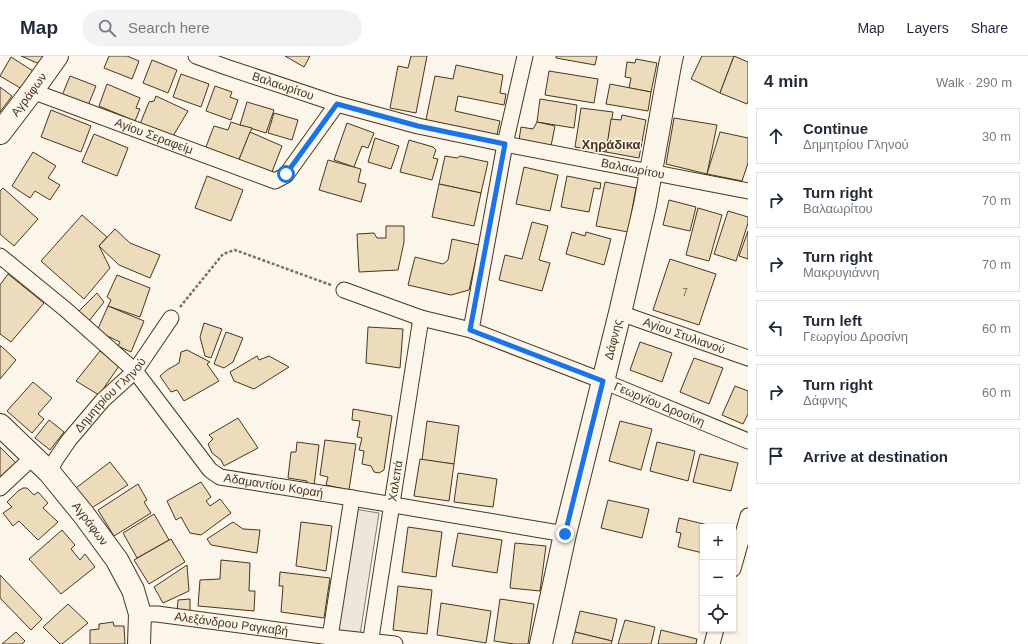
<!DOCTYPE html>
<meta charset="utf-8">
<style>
:root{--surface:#fff;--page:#f2f2f3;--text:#1f2937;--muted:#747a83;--line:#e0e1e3}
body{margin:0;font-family:Helvetica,sans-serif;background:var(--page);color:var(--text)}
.controls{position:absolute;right:12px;bottom:12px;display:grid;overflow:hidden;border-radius:0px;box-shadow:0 1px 3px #0004}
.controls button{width:36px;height:36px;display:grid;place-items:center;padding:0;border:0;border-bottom:1px solid var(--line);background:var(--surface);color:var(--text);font:20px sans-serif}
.stop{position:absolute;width:12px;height:12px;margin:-9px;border:3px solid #1a73e8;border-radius:50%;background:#fff}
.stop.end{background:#1a73e8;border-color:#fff;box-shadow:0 1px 4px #0008}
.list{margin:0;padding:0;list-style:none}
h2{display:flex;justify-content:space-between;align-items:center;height:52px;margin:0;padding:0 16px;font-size:17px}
h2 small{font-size:13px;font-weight:400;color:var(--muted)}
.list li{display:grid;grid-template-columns:26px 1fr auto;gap:12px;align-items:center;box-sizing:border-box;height:56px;margin:0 8px 8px;padding:0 8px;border:1px solid var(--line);border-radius:0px}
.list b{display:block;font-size:15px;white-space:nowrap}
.list p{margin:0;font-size:13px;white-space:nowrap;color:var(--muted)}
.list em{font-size:13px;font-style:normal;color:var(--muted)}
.icon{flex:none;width:22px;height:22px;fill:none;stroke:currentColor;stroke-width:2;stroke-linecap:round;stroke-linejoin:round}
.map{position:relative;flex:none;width:748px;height:588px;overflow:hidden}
header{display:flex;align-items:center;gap:24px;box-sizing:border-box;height:56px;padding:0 20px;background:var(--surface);border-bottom:1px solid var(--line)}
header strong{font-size:19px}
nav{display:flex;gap:22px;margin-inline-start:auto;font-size:14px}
.search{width:280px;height:36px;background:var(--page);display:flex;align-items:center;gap:10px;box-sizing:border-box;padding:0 14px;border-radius:22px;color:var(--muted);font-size:15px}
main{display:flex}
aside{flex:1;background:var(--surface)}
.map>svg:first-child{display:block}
.green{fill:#ede6d9;stroke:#887966}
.building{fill:#ecdcbc;stroke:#4a3520}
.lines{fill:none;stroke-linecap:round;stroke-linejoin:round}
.street-casing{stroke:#4a3520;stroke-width:17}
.secondary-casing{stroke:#4a3520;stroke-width:24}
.path{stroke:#7f6f5c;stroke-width:2.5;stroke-dasharray:3 2;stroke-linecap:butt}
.street{stroke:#fbf6e9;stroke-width:15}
.secondary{stroke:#fbf6e9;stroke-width:22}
.route{stroke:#1a73e8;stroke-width:5}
.labels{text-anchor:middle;stroke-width:3;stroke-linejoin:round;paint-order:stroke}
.number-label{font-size:10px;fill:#725f47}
.street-label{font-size:12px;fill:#4a3520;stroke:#fbf6e9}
.neighbourhood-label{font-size:13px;font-weight:bold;fill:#4a3520;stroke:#fbf6e9}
</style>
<header>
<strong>Map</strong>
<div class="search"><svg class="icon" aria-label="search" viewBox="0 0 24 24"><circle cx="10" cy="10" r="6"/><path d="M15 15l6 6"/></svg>Search here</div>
<nav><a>Map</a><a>Layers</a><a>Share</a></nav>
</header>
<main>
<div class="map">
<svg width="748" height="588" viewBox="0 0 748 588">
<rect width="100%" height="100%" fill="#fbf6e9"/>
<path class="green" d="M354 453 379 457 360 579 335 576Z"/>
<g class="building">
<path d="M21 0H46L42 9Z"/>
<path d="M109 0H127L139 5 132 23 104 12Z"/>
<path d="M285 0H310L304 11Z"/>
<path d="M411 0H427L416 57 390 52 398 10 408 12Z"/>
<path d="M556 0H597L595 9 556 2Z"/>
<path d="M702 0H734L720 37 691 23Z"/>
<path d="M734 0 748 6V45L747 48 720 37Z"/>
<path d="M11 1 33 15 22 33 0 20Z"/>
<path d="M636 3 657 7 651 36 629 32 631 22 625 21 627 6 635 7Z"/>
<path d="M152 4 177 14 168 37 143 27Z"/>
<path d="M456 9 503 19 500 37 506 38 504 49 458 40 455 55 500 65 496 83 425 68 435 20 453 23Z"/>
<path d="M549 15 598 23 594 47 545 39Z"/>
<path d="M181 18 209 28 201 51 173 41Z"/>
<path d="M70 20 96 30 87 52 61 42Z"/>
<path d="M107 28 140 42 136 52 140 53 135 65 99 50Z"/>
<path d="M610 28 651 36 648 55 606 48Z"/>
<path d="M215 30 232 36 230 41 238 44 231 64 206 55Z"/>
<path d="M0 31 12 40 0 56Z"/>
<path d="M156 40 188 55 170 85 140 68 149 46 154 45Z"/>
<path d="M540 43 577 49 574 72 537 66Z"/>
<path d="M247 46 274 54 266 77 240 69Z"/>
<path d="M581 52 613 56 606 96 575 91Z"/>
<path d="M51 54 91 70 81 96 41 81Z"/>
<path d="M274 57 298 64 292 84 268 77Z"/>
<path d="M622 59 646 64 639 102 606 96 611 63 621 64Z"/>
<path d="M674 62 717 69 707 118 666 108Z"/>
<path d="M231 66 240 69 252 72 238 106 204 96 214 70 228 74Z"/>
<path d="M537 66 555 70 551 90 519 84 521 71 533 73Z"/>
<path d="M347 67 374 77 368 92 362 90 354 111 334 104Z"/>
<path d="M250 76 282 90 270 121 238 106Z"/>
<path d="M720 76 748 82V107L742 125 707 118Z"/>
<path d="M94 78 128 92 117 120 82 106Z"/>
<path d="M375 82 399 90 391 113 368 106Z"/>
<path d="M409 84 433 91 436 94 433 102 438 103 432 124 400 116Z"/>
<path d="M33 96 56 110 48 122 60 129 50 144 35 135 30 142 12 130Z"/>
<path d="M445 100 457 102 460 100 488 106 481 137 439 128Z"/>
<path d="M328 104 361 113 358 126 366 128 361 146 319 134Z"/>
<path d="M524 111 558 119 550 155 516 148Z"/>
<path d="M207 120 243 134 231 165 195 152Z"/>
<path d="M567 120 601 127 600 133 594 132 589 156 561 151Z"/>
<path d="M605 126 636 132 628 176 596 170Z"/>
<path d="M439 128 481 137 474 170 432 161Z"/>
<path d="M3 132 38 163 14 190 0 178V135Z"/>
<path d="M669 144 696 151 690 175 663 169Z"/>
<path d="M698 152 722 159 709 205 686 199Z"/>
<path d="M728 155 748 161V167L736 205 714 198Z"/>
<path d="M82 159 107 181 99 190 110 212 84 243 41 205Z"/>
<path d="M532 166 548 170 539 204 550 207 542 235 499 224 505 199 522 203Z"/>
<path d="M386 170H404V186L398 214 359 216 357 178 374 177 377 182H386Z"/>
<path d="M115 173 130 187 160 199 150 222 119 209 99 190Z"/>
<path d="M748 175V203L739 200Z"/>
<path d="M572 176 585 180 586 176 611 183 604 209 566 198Z"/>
<path d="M452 183 479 189 469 234 451 239 408 229 415 201 443 208 448 204Z"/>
<path d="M670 203 716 218 699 269 653 254Z"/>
<path d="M8 218 44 247 11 286 0 278V229Z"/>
<path d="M117 219 150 232 140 261 108 250 111 244 107 241Z"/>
<path d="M97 237 104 246 89 265 78 256Z"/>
<path d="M108 250 144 265 131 296 118 290 120 286 97 275Z"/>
<path d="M204 267 222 273 211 302 205 300 200 281Z"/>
<path d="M368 271 403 273 400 312 366 307Z"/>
<path d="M226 276 243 282 233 306 224 312 214 308Z"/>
<path d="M640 286 672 297 662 326 630 314Z"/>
<path d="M0 290H1L16 304 0 323Z"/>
<path d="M187 294 210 306 207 308 219 325 184 345 177 334 171 336 160 320 167 314 179 307 181 296Z"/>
<path d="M100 295 119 310 99 339 76 325Z"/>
<path d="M257 300 259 304 269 300 289 311 254 333 234 325 230 316Z"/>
<path d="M694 302 723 312 709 348 680 336Z"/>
<path d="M33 326 52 342 38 358 44 363 32 377 7 355Z"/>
<path d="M735 330 748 335V358L743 368 722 359Z"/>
<path d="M353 353 392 360 384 414 379 417 374 416 371 410 362 408 364 395 359 394 362 382 357 381 360 365 352 364Z"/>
<path d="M238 362 258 392 224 410 221 404 212 397 208 388 213 383 209 379Z"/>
<path d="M49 364 64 376 50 394 35 382Z"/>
<path d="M427 365 459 370 454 408 422 404Z"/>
<path d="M620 365 652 373 641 414 609 405Z"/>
<path d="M325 384 356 388 349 434 326 429 328 421 320 419Z"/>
<path d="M297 386 319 389 314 430 307 429V425L288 422 291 396H296Z"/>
<path d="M657 386 695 395 688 425 650 415Z"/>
<path d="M0 391 17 408 0 424Z"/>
<path d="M700 398 738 407 731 435 693 426Z"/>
<path d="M420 403 454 408 449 445 414 440Z"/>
<path d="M110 406 128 429 90 453 76 432Z"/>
<path d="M458 417 497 423 493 451 454 446Z"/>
<path d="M201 426 211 441 206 445 210 450 220 443 231 457 201 479 190 477 181 461 176 464 167 445Z"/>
<path d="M138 428 147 444 144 446 151 457 114 480 98 454Z"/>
<path d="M23 432H27L34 439 38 436 48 447 43 452 58 466 38 484 19 465 13 470 3 457 12 451 7 446 18 435Z"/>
<path d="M608 444 649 453 642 482 601 472Z"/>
<path d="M154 458 169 484 137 502 123 477Z"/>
<path d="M679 462 716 471H703V497L678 491 681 477 676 476Z"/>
<path d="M233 466 243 473 260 474 257 497 211 489 207 483Z"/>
<path d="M301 466 332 470 326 515 296 510Z"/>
<path d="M408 471 442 476 436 521 402 516Z"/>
<path d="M62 474 75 489 71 493 80 504 85 498 95 511 61 538 29 503Z"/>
<path d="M458 477 502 484 497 517 452 510Z"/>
<path d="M171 483 185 506 149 528 134 504Z"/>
<path d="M515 487 546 490 540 535 510 532Z"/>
<path d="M221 504 250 507 249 535H255L254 555 198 550 200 524 220 523Z"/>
<path d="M187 509 189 535 163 547 154 531Z"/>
<path d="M280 516 330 522 324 562 281 556 283 530H279Z"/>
<path d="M0 519 42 563 31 574 0 542Z"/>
<path d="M398 530 432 534 427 578 393 574Z"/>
<path d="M190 543V555H177L178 544Z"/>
<path d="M500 543 534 548 528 588H514L494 585Z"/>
<path d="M441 547 491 555 486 587 437 579Z"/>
<path d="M68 548 88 567 62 588H60L43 571Z"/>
<path d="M580 555 617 563 612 585 575 576Z"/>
<path d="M625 564 655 571 651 588H618Z"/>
<path d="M113 566 114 570H124L125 588H90V574L99 573V568Z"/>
<path d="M661 574 697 583 696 588H658Z"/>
<path d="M16 576 25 585 22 588H2Z"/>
<path d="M575 576 612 585 611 588H572Z"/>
</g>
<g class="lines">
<g class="street-casing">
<g id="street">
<path id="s1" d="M196 0 226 11 337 48 418 70 505 88 748 135"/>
<path id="s2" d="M32 35 275 125 286 119 337 48"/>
<path id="s3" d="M0 200 65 253 135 315 210 414 220 421 352 442 565 478"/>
<path id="s4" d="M344 234 421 262 471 274 603 325 748 385"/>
<path id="s5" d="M620 257 748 302"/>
<path d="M471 274 505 88 525 0"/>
<path id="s6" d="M49 416 56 403 69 384 103 344 135 315 171 262"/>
<path d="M0 432 33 401"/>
<path d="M733 513 748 460"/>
<path id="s7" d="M140 558H157L330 581 395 588"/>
<path d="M330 581 352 442"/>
<path id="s8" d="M370 588 421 262"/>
<path d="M712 588 716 573"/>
</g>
</g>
<g class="secondary-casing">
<g id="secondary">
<path id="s9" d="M0 77 32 35 57 0"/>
<path id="s10" d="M0 369 49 416 84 459 117 504 133 534 140 558 139 588"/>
<path id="s11" d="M541 588 565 478 620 257 645 149 670 9 672 0"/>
</g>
</g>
<path class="path" d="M180 251 223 198 235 194 331 229"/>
<use href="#street" class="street"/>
<use href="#secondary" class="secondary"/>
</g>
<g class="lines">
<path class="route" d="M286 118 337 48 418 70 505 88 470 274 603 325 565 478"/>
</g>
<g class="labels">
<g class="number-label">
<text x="685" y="240">7</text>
</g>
<g class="street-label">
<text dy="4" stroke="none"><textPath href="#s1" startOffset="92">Βαλαωρίτου</textPath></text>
<text dy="4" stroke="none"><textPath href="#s9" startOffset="48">Αγράφων</textPath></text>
<text dy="4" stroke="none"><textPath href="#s2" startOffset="130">Αγίου Σεραφείμ</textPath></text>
<text dy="4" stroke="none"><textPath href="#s1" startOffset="452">Βαλαωρίτου</textPath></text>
<text dy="4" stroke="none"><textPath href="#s5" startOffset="68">Αγίου Στυλιανού</textPath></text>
<text dy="4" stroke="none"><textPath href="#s11" startOffset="313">Δάφνης</textPath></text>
<text dy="4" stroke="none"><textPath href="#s6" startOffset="99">Δημητρίου Γληνού</textPath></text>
<text dy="4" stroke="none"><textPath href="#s4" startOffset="336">Γεωργίου Δροσίνη</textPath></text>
<text dy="4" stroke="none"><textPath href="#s8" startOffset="165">Χαλεπά</textPath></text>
<text dy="4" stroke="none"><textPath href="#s3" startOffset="368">Αδαμαντίου Κοραή</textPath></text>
<text dy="4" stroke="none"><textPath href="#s10" startOffset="134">Αγράφων</textPath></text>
<text dy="4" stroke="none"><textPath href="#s7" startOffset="92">Αλεξάνδρου Ραγκαβή</textPath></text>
</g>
<g class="neighbourhood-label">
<text x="611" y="93">Χηράδικα</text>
</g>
</g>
</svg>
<div class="controls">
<button>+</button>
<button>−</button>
<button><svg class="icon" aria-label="locate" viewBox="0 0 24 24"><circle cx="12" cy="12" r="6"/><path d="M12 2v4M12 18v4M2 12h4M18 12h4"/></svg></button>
</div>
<div class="stop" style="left:286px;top:118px"></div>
<div class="stop end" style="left:565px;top:478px"></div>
</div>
<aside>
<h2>4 min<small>Walk · 290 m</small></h2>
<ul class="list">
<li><svg class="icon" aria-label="ahead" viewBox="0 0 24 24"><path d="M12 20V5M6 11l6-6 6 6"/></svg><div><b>Continue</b><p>Δημητρίου Γληνού</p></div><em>30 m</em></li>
<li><svg class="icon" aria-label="right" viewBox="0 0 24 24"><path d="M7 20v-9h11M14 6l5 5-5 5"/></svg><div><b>Turn right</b><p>Βαλαωρίτου</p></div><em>70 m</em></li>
<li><svg class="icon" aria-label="right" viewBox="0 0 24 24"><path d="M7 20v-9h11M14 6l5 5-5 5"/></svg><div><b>Turn right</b><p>Μακρυγιάννη</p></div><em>70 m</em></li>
<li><svg class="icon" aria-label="left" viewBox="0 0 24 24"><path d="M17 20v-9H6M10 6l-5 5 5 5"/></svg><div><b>Turn left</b><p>Γεωργίου Δροσίνη</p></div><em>60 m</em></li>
<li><svg class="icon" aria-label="right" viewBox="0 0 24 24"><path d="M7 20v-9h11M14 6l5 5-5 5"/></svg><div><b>Turn right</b><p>Δάφνης</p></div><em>60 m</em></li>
<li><svg class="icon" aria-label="arrive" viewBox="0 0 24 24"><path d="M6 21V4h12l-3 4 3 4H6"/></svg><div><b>Arrive at destination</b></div></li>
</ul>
</aside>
</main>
